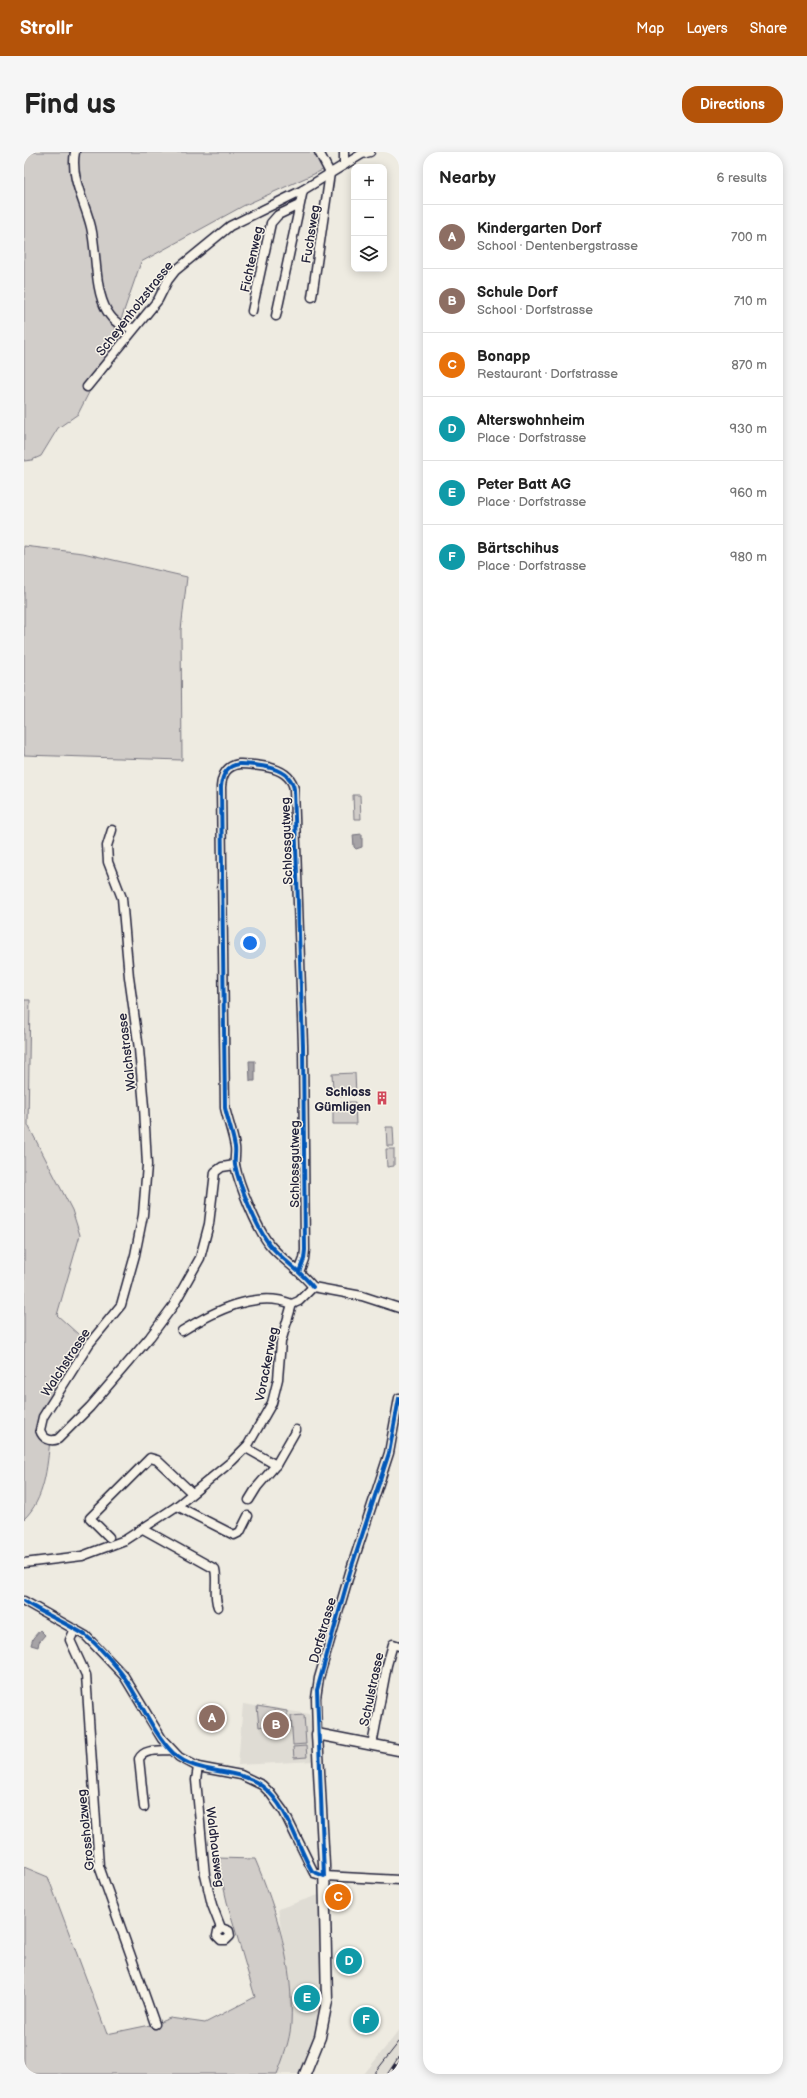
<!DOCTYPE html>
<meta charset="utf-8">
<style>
:root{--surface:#fff;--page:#f6f6f6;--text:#222;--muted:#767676;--line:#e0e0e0;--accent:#b45309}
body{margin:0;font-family:"Balsamiq Sans",sans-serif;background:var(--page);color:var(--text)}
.controls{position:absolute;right:12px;top:12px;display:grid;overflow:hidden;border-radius:8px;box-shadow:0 2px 10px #0003}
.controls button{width:36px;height:36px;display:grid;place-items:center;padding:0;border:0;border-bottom:1px solid var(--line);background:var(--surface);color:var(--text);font:20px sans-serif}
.you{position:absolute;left:226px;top:791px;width:14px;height:14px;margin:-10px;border:3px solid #fff;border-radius:50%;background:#1a73e8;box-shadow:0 0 0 6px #1a73e833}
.badge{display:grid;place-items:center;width:26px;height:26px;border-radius:50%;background:var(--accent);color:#fff;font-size:13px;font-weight:700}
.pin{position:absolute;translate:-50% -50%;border:2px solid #fff;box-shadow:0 1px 4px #0006}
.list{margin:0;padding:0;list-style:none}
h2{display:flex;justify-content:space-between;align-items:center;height:52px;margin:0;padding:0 16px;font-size:17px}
h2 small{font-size:13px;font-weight:400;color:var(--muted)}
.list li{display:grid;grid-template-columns:26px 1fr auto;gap:12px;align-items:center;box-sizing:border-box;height:64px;padding:0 16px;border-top:1px solid var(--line)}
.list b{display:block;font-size:15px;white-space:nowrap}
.list p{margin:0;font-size:13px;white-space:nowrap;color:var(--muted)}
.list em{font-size:13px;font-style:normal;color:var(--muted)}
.icon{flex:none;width:22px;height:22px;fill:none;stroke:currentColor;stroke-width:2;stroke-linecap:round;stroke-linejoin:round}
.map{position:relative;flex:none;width:375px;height:1922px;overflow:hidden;border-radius:16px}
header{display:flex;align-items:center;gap:24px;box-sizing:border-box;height:56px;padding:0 20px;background:var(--accent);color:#fff}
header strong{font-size:19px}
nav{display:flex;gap:22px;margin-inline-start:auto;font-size:14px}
.intro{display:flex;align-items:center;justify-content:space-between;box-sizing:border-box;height:96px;padding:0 24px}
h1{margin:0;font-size:28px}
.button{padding:10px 18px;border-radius:16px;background:var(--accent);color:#fff;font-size:14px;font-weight:700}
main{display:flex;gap:24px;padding:0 24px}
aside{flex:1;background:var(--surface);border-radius:16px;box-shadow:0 2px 10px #0003}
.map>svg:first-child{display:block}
.built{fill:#dfdcd4}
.green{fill:#d1cdc9;stroke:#7a7882}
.water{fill:#a6a3a6;stroke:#716f7b}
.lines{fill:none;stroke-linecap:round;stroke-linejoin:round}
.minor-casing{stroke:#22223b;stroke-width:11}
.tertiary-casing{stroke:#22223b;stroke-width:13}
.minor{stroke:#f7f3e8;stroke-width:8}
.tertiary{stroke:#f7f3e8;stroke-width:10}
.tram{stroke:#22223b;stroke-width:1}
.rail-casing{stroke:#22223b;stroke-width:3.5}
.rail{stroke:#f7f3e8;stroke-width:2;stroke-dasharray:6;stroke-linecap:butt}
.cycleway-casing{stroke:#f7f3e8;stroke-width:6}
.cycleway{stroke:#0057b8;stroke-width:4}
.labels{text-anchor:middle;stroke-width:3;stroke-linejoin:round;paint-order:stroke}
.street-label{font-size:13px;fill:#22223b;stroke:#f7f3e8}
.poi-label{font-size:13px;font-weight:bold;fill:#22223b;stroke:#f7f3e8;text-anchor:end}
</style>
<header>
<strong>Strollr</strong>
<nav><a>Map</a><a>Layers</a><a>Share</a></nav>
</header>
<div class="intro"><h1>Find us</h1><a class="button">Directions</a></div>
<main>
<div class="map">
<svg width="375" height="1922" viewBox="0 0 375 1922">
<rect width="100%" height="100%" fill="#eeebe1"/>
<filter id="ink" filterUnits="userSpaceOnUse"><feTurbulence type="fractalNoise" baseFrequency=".025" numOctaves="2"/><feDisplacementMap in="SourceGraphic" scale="8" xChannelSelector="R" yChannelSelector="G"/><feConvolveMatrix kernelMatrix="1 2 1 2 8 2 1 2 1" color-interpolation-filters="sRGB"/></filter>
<g filter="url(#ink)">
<g class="built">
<path d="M219 1552 286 1562 290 1609 214 1613Z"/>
<path d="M300 1741 303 1849 281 1922H253L267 1873 266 1837 254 1757Z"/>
<path d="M375 1878V1922H340L374 1880Z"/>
</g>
<g class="green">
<path d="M0 0H290L301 17 219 54 117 110 86 199 54 262 34 276 17 304 8 308 0 309Z"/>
<path d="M0 394 59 401 163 425 157 478 158 608 0 603Z"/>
<path d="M329 643H336L337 667H330Z"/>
<path d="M0 848H6L4 973 48 1058 56 1083 33 1163 65 1192 16 1275 26 1288C23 1315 21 1347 0 1367Z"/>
<path d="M331 921 332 943 317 944 309 936 308 922Z"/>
<path d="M317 950H331L332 972H309V959Z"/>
<path d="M362 975H369L370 994H363Z"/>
<path d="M362 997H370V1014L363 1015Z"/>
<path d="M233 1554 263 1559V1571H240V1574L235 1575Z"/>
<path d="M280 1563 282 1592 269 1593 267 1564Z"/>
<path d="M282 1594 283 1605 270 1606 269 1595Z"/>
<path d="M193 1706 231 1707C253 1759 270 1815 267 1872 266 1888 259 1907 253 1922H0V1715L24 1725 83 1882 131 1872 146 1866 181 1871 231 1845 203 1750Z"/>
</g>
<g class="water">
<path d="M338 682V695L332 697 330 695 329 683Z"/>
<path d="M225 909H231V929H226Z"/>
<path d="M16 1478 21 1483 15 1490 14 1495 7 1493 9 1486Z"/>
</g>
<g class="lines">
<g class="minor-casing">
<g id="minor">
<path d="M51 0C46 26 61 50 67 75 73 100 70 137 83 159 90 171 98 175 110 176"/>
<path d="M320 13V0"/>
<path d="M288 145 306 21 295 0"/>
<path d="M228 159 247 71 254 63 275 53"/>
<path d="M252 164 279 38"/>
<path d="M63 235 134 148 144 128 151 119 206 74 279 38 338 2 346 0"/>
<path d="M88 678 83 694 84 710 98 746 105 825 115 897 120 955 123 1013 119 1063 111 1103 97 1153 65 1192 19 1265 16 1278C19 1287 26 1290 34 1287L66 1255 126 1185 149 1154 176 1106 185 1072 191 1020 198 1015 211 1013"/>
<path d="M275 1120 280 1107 281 1098 279 894 270 637C266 614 234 613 215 612 202 614 198 623 197 635L201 956C204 969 209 982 211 995 212 1001 210 1007 211 1013 215 1033 233 1076 245 1092 258 1108 277 1119 289 1135"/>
<path d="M289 1135 338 1144 375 1156"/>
<path d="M158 1179C189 1160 232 1137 268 1152L275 1149 289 1135"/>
<path d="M222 1296 252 1313 233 1335 225 1348"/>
<path d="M252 1313 272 1278"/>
<path d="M153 1354 210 1383 216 1380 224 1364"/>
<path d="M119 1377 191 1417C194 1430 189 1443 194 1455"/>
<path d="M85 1385 66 1366 126 1306 133 1308 168 1341"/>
<path d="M0 1411 58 1404 101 1388 153 1354 208 1309 224 1293 248 1251 254 1227 257 1190 268 1152"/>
<path d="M0 1449 62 1484 100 1524 138 1587 155 1605 174 1615 217 1623 238 1633 246 1641 260 1660 290 1721 300 1724 375 1728"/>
<path d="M51 1477 46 1488 62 1523 75 1714 131 1872"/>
<path d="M293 1582 292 1546 295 1526 326 1420 365 1301 375 1246"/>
<path d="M348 1593 363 1513 369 1492 375 1494"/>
<path d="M174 1615 172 1628 181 1723 188 1753 197 1776 194 1779 193 1784 197 1788H202L206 1784 205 1779 197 1776"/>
<path d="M120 1655 115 1607C120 1596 137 1599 147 1598"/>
</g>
</g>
<g class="tertiary-casing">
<path id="tertiary" d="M281 1922 296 1885 303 1849 300 1713 293 1582 375 1598"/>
</g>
<use href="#minor" class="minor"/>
<use href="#tertiary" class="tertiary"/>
<path class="tram" d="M350 1922 375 1890"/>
<g class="rail-casing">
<g id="rail">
<path d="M365 1922 375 1907"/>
<path d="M372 1922 375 1918"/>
</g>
</g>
<use href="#rail" class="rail"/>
<g class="cycleway-casing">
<g id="cycleway">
<path d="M275 1120 280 1107 281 1098 279 894 270 637C266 614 234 613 215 612 202 614 198 623 197 635L201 956C204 969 209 982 211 995 212 1001 210 1007 211 1013 215 1033 233 1076 245 1092 258 1108 277 1119 289 1135"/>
<path d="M0 1449C19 1462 41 1470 61 1483 73 1492 91 1512 100 1525 117 1549 128 1580 149 1601 174 1625 212 1614 238 1634 265 1655 272 1692 288 1719L300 1724 293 1538 326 1420 365 1301 375 1246"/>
</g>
</g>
<use href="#cycleway" class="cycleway"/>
</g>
</g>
<defs>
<g id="building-bare" transform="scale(1.08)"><path d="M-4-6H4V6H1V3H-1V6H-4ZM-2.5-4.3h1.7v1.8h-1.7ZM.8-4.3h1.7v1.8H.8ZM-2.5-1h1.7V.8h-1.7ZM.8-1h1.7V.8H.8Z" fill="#d1495b" stroke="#f7f3e8" stroke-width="2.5" paint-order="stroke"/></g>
</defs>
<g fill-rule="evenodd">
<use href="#building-bare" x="358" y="946"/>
</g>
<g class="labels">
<g class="street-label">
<text transform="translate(286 82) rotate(-81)" y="5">Fuchsweg</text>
<text transform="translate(227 107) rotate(-78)" y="5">Fichtenweg</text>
<text transform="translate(110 156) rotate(-52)" y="5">Scheyenholzstrasse</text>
<text transform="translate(262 689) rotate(-92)" y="5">Schlossgutweg</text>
<text transform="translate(102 900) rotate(-97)" y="5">Walchstrasse</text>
<text transform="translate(270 1012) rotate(-90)" y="5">Schlossgutweg</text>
<text transform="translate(41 1210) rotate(-57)" y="5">Walchstrasse</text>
<text transform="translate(242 1212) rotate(-79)" y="5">Vorackerweg</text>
<text transform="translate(298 1478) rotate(-74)" y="5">Dorfstrasse</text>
<text transform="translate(347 1537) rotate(-78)" y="5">Schulstrasse</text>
<text transform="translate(61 1678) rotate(-96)" y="5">Grossholzweg</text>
<text transform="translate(192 1695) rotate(83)" y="5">Waldhausweg</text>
</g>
<g class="poi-label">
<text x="347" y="944">Schloss<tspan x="347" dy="15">Gümligen</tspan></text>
</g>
</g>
</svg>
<div class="controls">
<button>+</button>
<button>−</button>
<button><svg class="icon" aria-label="layers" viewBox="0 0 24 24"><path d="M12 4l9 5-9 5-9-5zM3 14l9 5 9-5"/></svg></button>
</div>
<div class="you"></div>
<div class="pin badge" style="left:188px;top:1566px;background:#8d6e63">A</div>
<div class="pin badge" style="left:252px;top:1573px;background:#8d6e63">B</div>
<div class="pin badge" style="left:314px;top:1745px;background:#e8710a">C</div>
<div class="pin badge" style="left:325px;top:1809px;background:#0f9aa8">D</div>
<div class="pin badge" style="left:283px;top:1846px;background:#0f9aa8">E</div>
<div class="pin badge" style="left:342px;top:1868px;background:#0f9aa8">F</div>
</div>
<aside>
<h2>Nearby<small>6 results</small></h2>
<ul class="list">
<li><span class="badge" style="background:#8d6e63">A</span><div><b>Kindergarten Dorf</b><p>School · Dentenbergstrasse</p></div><em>700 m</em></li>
<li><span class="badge" style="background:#8d6e63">B</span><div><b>Schule Dorf</b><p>School · Dorfstrasse</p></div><em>710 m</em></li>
<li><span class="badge" style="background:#e8710a">C</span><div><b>Bonapp</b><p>Restaurant · Dorfstrasse</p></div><em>870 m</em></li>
<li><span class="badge" style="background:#0f9aa8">D</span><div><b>Alterswohnheim</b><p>Place · Dorfstrasse</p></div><em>930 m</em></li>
<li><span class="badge" style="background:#0f9aa8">E</span><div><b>Peter Batt AG</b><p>Place · Dorfstrasse</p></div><em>960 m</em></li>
<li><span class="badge" style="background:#0f9aa8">F</span><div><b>Bärtschihus</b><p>Place · Dorfstrasse</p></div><em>980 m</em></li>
</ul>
</aside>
</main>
